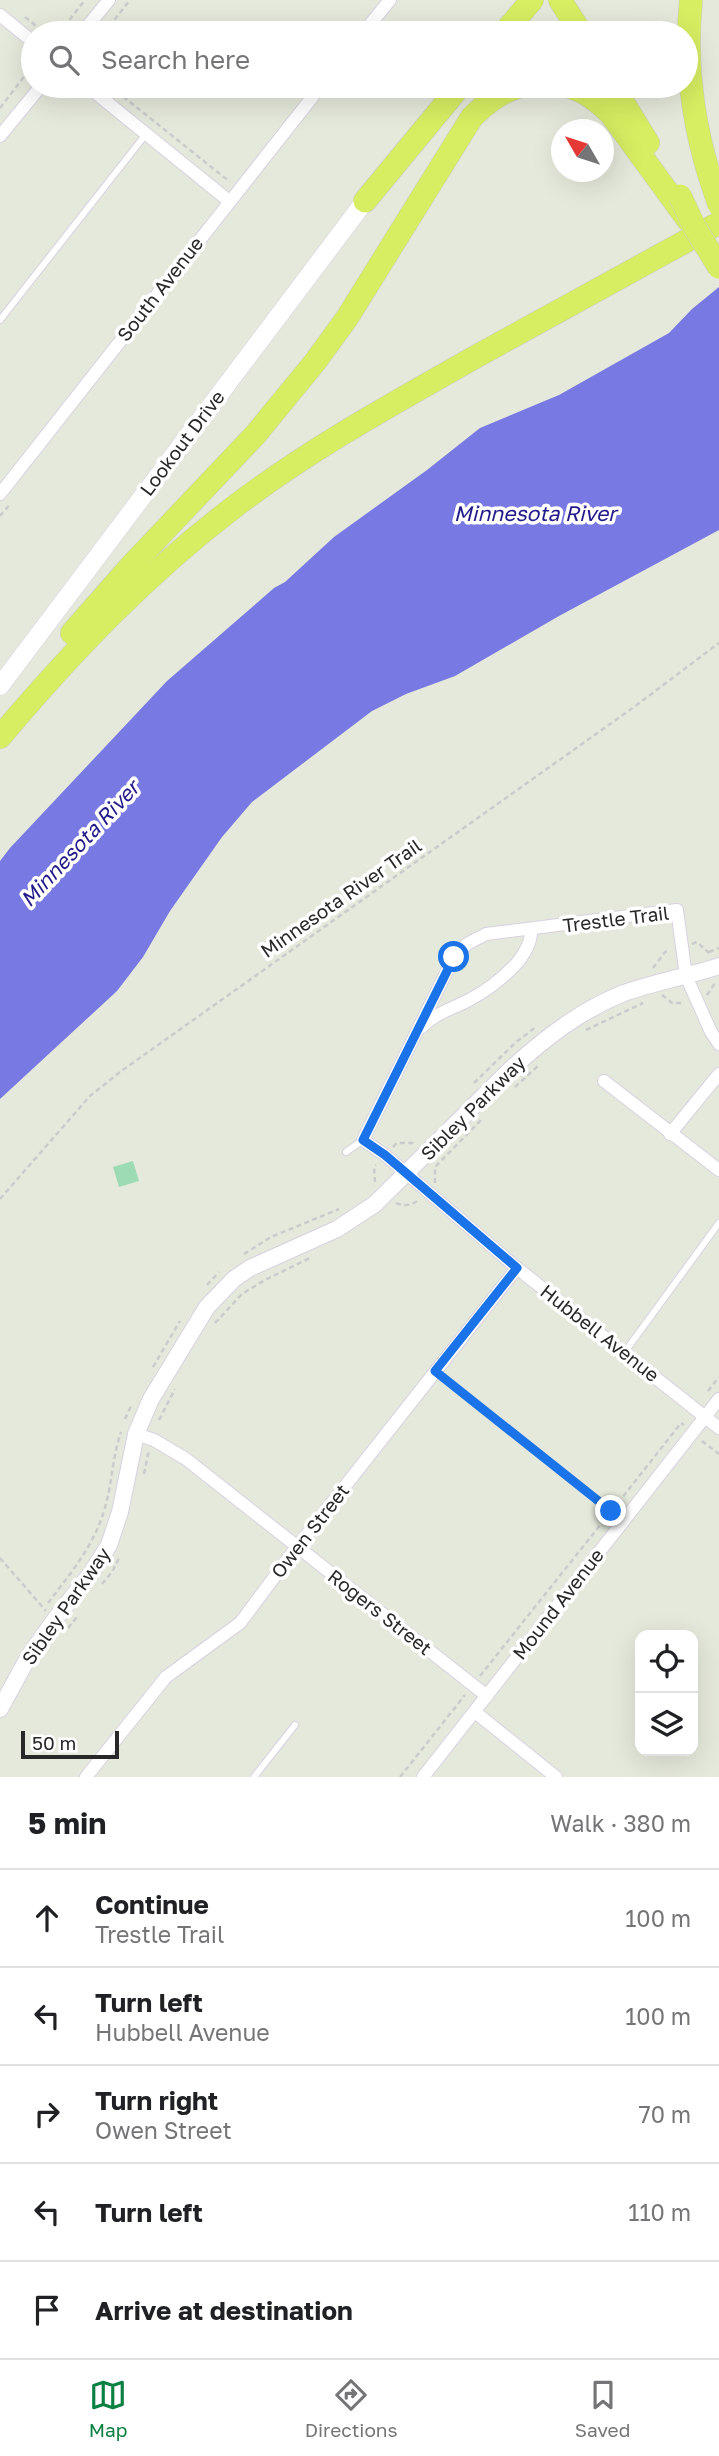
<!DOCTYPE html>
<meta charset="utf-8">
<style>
:root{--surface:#fff;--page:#f6f6f6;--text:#202124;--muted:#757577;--line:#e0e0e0;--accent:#0b8043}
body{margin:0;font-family:"Golos Text",sans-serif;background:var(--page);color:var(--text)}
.controls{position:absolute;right:21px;bottom:21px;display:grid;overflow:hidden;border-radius:14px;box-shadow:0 7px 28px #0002}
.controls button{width:63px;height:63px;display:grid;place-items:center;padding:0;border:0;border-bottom:2px solid var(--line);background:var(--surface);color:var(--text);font:35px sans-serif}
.compass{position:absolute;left:551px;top:119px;width:63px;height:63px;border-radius:50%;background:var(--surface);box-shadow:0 7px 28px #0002;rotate:309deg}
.scale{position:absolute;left:21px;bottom:18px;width:98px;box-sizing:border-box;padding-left:7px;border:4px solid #282828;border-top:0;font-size:19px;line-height:24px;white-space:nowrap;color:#282828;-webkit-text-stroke:5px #fff;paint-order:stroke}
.stop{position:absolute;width:21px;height:21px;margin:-16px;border:5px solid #1a73e8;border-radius:50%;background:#fff}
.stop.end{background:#1a73e8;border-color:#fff;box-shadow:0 2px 7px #0008}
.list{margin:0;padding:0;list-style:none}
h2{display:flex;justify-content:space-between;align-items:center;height:91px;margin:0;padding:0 28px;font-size:30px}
h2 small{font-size:23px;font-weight:400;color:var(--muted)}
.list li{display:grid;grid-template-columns:46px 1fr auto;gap:21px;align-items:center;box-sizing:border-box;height:98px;padding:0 28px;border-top:2px solid var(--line)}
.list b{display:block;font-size:26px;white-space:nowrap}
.list p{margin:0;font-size:23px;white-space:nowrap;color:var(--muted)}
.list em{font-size:23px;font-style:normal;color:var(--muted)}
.icon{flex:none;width:38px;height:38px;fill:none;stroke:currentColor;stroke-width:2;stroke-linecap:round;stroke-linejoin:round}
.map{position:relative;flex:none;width:719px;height:1777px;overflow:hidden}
.search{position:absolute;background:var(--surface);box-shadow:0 7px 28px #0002;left:21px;right:21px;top:21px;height:77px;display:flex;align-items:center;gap:18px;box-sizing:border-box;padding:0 24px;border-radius:38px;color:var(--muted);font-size:26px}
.sheet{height:581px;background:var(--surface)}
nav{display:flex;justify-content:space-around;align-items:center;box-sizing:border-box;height:98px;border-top:2px solid var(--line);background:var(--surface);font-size:19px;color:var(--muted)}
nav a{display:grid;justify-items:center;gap:4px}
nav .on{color:var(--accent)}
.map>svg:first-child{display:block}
.green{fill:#9ddbb5}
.water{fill:#7879e2}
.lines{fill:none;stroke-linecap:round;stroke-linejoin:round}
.service-casing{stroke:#d9d1e0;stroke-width:8}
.minor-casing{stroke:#d9d1e0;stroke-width:14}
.tertiary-casing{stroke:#d9d1e0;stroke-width:18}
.secondary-casing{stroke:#d9d1e0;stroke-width:19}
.motorway-casing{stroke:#cbcbcb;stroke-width:24}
.path{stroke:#cbcbcb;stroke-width:2.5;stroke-dasharray:5 3.5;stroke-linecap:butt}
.service{stroke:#fff;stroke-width:6}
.minor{stroke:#fff;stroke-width:12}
.tertiary{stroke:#fff;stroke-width:16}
.secondary{stroke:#fff;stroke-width:18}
.motorway{stroke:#d7ee62;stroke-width:23}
.motorway-bridge-casing{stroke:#cbcbcb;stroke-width:24;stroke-linecap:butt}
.motorway-bridge{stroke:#d7ee62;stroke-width:23}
.route{stroke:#1a73e8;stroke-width:9}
.labels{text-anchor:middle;stroke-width:7;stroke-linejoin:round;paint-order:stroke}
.street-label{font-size:19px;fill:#282828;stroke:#fff}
.water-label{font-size:21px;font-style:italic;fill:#221a8a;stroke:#fff}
</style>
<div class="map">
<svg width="719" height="1777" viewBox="0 0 719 1777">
<rect width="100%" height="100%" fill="#e5e9db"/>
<path class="green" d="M133 1161 139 1181 119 1187 113 1167Z"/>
<path class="water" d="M719 287V530L559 616 455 676 406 694 372 711 252 802 222 837 170 911 143 957 117 991 0 1099V861L10 848 167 681 274 588 285 582 334 537 427 470 480 428 559 395 669 333 692 309Z"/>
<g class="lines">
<g class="service-casing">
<g id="service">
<path d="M0 320 146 134"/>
<path d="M346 1152 363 1140"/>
<path d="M624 1353 719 1223"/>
<path d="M435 1371 611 1511"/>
<path d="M254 1777 295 1725"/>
</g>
</g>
<g class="minor-casing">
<g id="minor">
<path d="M0 15 33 42"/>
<path d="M82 33 109 0"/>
<path d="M363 33 390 0"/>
<path d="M87 86 229 201"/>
<path d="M0 136 41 86"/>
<path d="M0 494 321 86"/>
<path d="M422 1027C435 1013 452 1009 469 1000 488 990 502 979 517 963 525 953 532 942 531 929"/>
<path d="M719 1044 711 1032 686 976 677 910 486 934 467 944 454 957 363 1140 385 1155 517 1268 719 1428"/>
<path d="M604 1081 719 1170"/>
<path d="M670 1134 719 1074"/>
<path d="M136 1434 154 1440 186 1459 487 1696"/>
<path d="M475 1712 556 1777"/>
<path d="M86 1777 166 1677 240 1623 297 1547 517 1268"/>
<path d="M423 1777 719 1399"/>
</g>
</g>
<g class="tertiary-casing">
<path id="tertiary" d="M0 1709 29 1656 56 1618 92 1572 109 1545 120 1512 136 1434 151 1399 207 1307 234 1279 250 1268 337 1229 375 1204 511 1069C545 1038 581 1010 624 993 655 982 688 976 719 966"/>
</g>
<g class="secondary-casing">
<path id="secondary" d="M0 686 365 201"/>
</g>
<g class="motorway-casing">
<g id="motorway">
<path d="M560 0 581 33"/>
<path d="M691 0C685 59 692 118 709 174"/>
<path d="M504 33 532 0"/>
<path d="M566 86C584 90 596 100 610 113L688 220"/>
<path d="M613 86 648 143"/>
<path d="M365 201 460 86"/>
<path d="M72 633 129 568 256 434 315 362 347 318 472 117C486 103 501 91 521 86"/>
<path d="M0 737C71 653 146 574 234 507 310 449 394 403 477 356 558 312 638 267 719 223"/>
</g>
</g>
<g class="path">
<path d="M25 17 45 33"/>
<path d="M59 33 85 0"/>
<path d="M104 33 130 0"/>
<path d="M346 33 351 27"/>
<path d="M66 86 76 93"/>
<path d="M110 86 230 182"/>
<path d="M0 108 33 65"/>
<path d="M0 516 11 503"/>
<path d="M692 944 697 942 709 953"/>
<path d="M709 952 719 948"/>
<path d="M653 968 665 952 669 951"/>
<path d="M662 995 672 1003H684"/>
<path d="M707 995 715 983"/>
<path d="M586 1030 643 1003"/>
<path d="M474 1083 516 1042 536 1027"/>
<path d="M515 1087 539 1065"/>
<path d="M393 1147 397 1143H415"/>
<path d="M375 1182 374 1167 376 1165"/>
<path d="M435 1183V1167L483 1118"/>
<path d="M0 1199 90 1096 120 1072 634 707 719 643"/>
<path d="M396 1203C402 1206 413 1206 418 1200"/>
<path d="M244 1254 271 1237 339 1209"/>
<path d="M207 1285 219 1272"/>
<path d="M215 1323 242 1294 265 1280 312 1257"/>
<path d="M153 1367 180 1321"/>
<path d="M708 1391 719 1377"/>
<path d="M125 1419 131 1406"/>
<path d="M159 1420 175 1389"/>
<path d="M702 1441 719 1454"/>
<path d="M144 1474 149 1450"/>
<path d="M618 1503 681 1423 684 1425"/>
<path d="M0 1558 46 1611"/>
<path d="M102 1584 112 1572 119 1558"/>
<path d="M48 1603C70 1574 93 1547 104 1511 112 1486 112 1458 121 1432"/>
<path d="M68 1628 77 1617"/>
<path d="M480 1676 605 1519"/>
<path d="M400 1777 465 1695"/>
</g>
<use href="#service" class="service"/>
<use href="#minor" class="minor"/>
<use href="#tertiary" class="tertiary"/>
<use href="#secondary" class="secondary"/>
<use href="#motorway" class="motorway"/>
<g class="motorway-bridge-casing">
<g id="motorway-bridge">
<path d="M709 174 719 204"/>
<path d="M680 196 695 228 719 267"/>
</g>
</g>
<use href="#motorway-bridge" class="motorway-bridge"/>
</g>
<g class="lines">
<path class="route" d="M454 957 363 1140 385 1155 517 1268 435 1371 611 1511"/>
</g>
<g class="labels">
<g class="street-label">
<text transform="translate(160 289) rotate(-52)" y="7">South Avenue</text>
<text transform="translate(182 443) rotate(-53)" y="7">Lookout Drive</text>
<text transform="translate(341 898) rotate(-35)" y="7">Minnesota River Trail</text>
<text transform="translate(616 919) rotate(-7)" y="7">Trestle Trail</text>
<text transform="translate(473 1108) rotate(-45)" y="7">Sibley Parkway</text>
<text transform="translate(600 1333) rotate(38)" y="7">Hubbell Avenue</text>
<text transform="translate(310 1531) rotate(-52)" y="7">Owen Street</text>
<text transform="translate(558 1604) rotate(-52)" y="7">Mound Avenue</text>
<text transform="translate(66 1606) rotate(-55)" y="7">Sibley Parkway</text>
<text transform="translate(380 1612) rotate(38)" y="7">Rogers Street</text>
</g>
<g class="water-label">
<text x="535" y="521">Minnesota River</text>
<text transform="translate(80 844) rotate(-47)" y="7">Minnesota River</text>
</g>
</g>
</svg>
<div class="controls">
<button><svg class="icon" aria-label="locate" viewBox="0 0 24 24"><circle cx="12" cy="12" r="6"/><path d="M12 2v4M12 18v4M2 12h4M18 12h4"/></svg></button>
<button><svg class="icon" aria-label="layers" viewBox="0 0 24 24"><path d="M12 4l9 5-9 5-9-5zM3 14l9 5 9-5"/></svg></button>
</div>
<svg class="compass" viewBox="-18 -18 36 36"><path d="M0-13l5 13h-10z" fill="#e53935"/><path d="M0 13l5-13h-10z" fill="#757577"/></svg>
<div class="scale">50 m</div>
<div class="stop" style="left:454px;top:957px"></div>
<div class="stop end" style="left:611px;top:1511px"></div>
<div class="search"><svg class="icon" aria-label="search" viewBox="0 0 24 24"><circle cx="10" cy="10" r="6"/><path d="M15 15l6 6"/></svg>Search here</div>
</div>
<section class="sheet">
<h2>5 min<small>Walk · 380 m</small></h2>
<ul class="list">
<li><svg class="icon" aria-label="ahead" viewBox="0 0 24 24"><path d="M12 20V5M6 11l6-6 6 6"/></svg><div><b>Continue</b><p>Trestle Trail</p></div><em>100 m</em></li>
<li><svg class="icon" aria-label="left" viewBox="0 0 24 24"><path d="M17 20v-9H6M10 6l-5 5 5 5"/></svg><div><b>Turn left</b><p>Hubbell Avenue</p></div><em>100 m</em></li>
<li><svg class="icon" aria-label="right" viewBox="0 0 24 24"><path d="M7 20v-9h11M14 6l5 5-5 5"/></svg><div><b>Turn right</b><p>Owen Street</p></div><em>70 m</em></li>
<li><svg class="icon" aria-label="left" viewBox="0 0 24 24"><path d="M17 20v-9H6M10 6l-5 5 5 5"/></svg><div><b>Turn left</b></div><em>110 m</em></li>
<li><svg class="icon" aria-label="arrive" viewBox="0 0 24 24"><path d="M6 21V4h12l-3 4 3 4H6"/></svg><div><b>Arrive at destination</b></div></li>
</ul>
</section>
<nav>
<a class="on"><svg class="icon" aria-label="map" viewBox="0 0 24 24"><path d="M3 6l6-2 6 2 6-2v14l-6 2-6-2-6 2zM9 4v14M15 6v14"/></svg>Map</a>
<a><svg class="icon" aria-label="directions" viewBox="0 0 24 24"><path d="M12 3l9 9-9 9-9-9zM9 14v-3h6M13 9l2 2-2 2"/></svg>Directions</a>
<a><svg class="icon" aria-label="saved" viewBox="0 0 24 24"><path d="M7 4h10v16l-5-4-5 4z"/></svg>Saved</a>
</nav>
